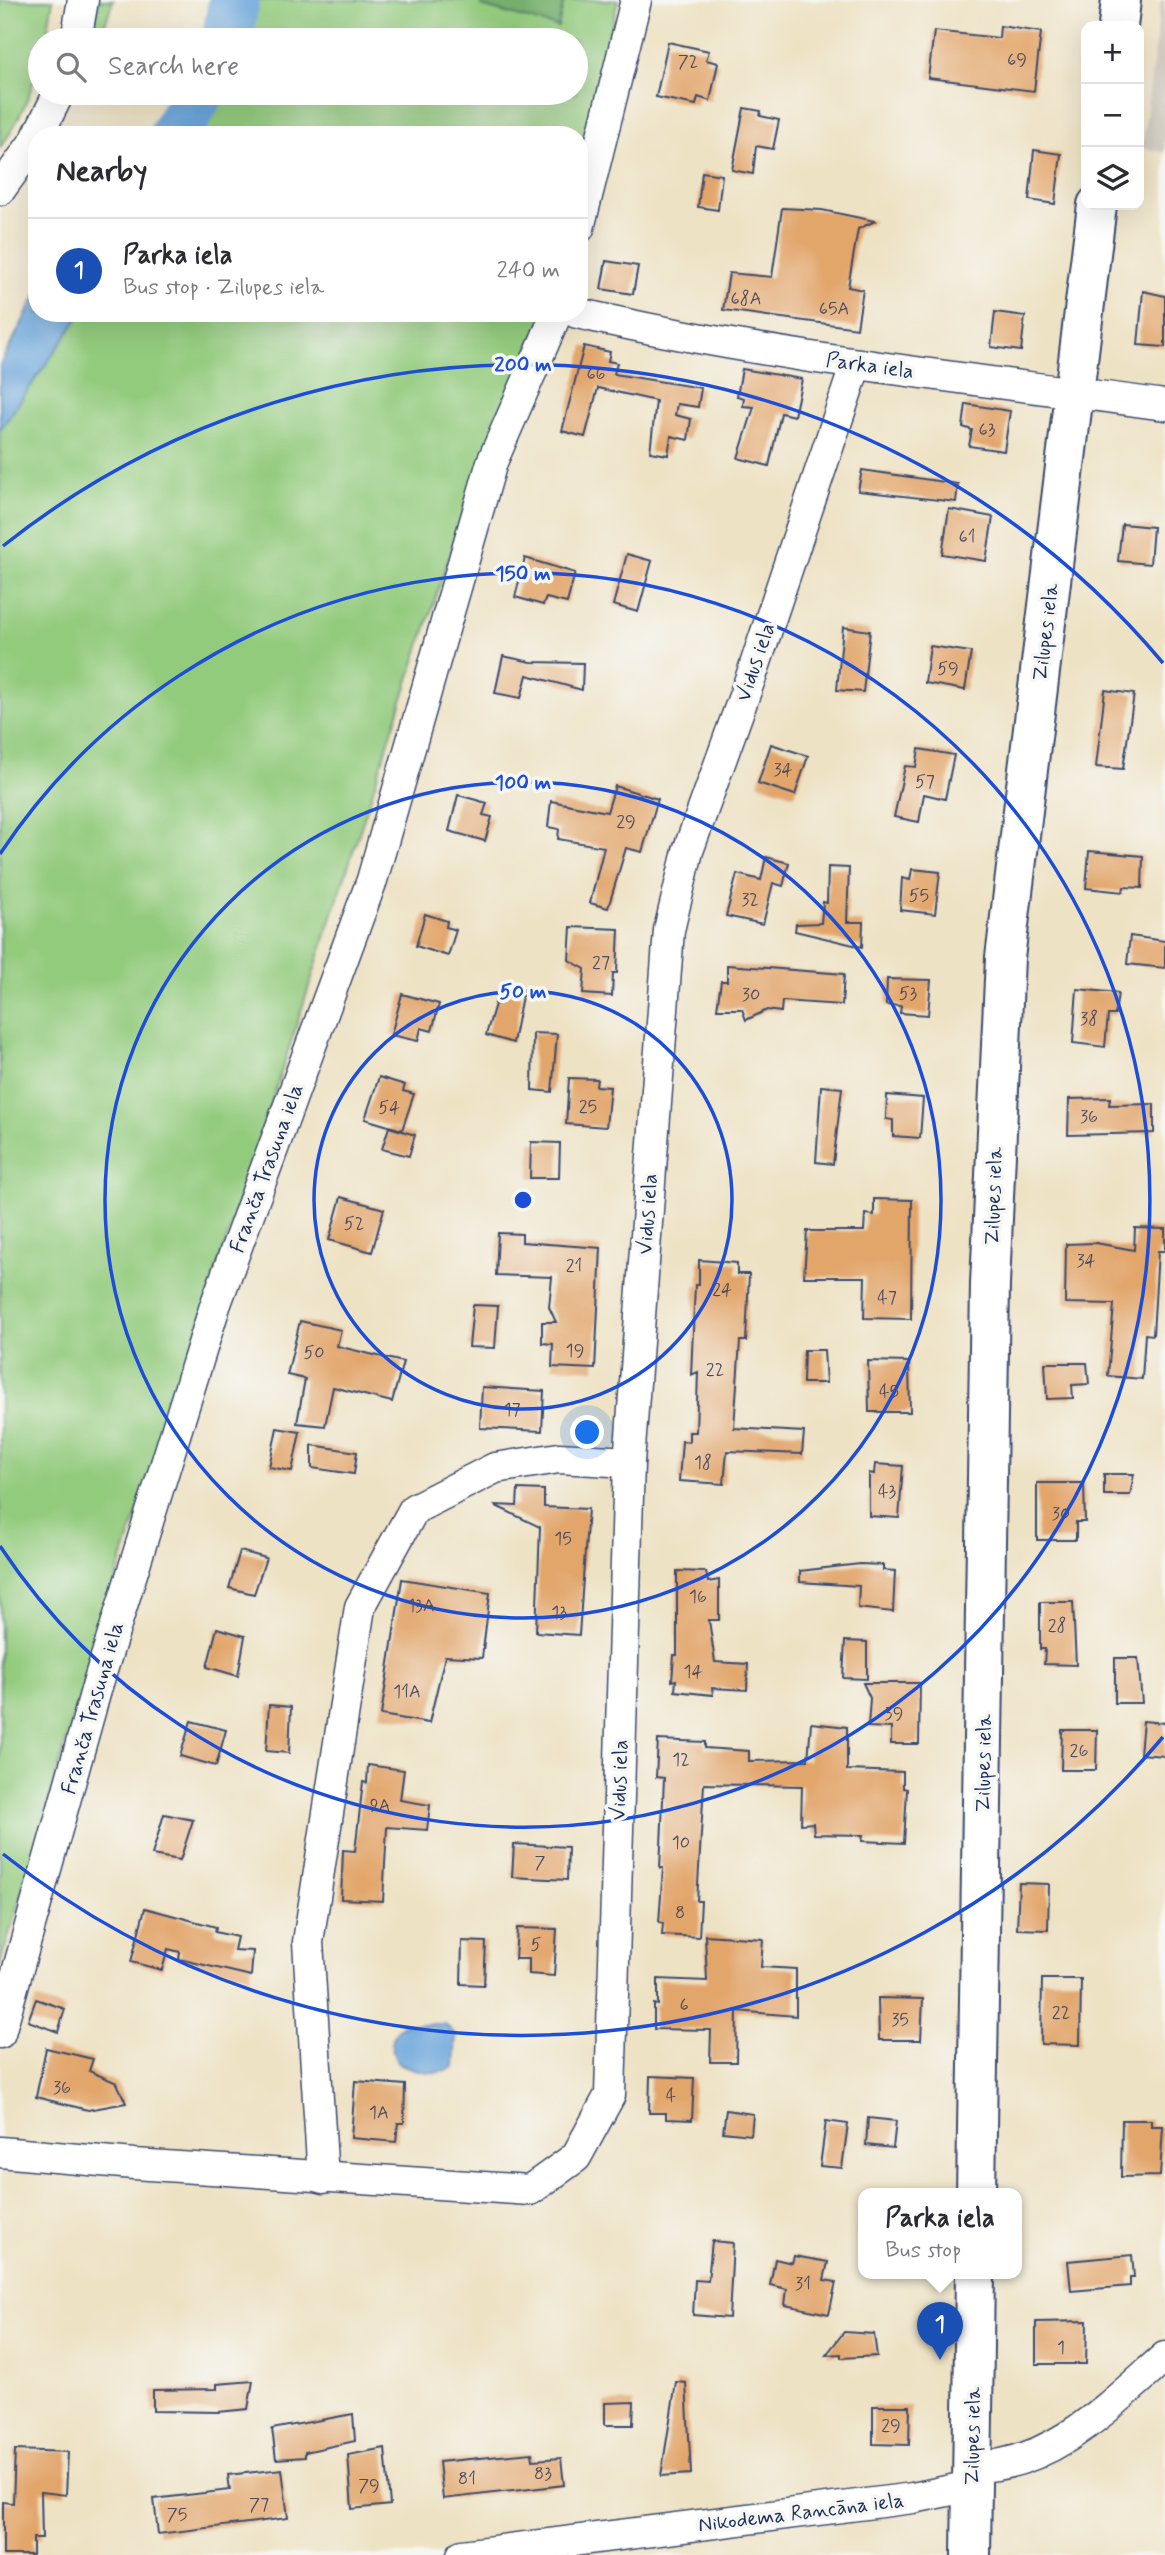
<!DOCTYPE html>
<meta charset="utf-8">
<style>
:root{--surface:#fff;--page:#f2f2f3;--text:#2b2b33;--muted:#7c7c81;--line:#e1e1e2;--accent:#b5179e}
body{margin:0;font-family:Mynerve,sans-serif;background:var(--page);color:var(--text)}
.controls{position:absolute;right:21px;top:21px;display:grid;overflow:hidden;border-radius:14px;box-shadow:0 7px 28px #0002}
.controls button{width:63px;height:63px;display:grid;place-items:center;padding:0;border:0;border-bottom:2px solid var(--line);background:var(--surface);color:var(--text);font:35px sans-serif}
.you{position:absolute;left:588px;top:1433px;width:24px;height:24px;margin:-18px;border:5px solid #fff;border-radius:50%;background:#1a73e8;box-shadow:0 0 0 10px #1a73e833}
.badge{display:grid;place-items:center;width:46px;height:46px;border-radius:50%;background:var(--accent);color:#fff;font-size:23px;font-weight:700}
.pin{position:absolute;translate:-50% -58px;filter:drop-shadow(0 2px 4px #0008)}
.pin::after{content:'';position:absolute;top:37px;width:24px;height:21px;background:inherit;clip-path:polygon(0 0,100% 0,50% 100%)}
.popup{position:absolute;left:858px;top:2188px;width:164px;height:91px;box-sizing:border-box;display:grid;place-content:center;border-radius:14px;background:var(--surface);filter:drop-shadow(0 2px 5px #0005);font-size:23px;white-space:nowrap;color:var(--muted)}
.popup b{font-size:26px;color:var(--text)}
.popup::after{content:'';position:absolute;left:50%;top:100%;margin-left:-14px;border:14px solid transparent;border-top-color:var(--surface)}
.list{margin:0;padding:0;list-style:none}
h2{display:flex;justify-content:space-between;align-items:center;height:91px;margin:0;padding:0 28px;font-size:30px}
h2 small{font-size:23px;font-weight:400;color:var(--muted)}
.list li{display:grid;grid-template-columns:46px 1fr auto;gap:21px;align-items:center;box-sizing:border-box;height:105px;padding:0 28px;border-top:2px solid var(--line)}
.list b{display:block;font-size:26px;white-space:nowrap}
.list p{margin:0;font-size:23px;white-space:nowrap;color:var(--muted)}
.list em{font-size:23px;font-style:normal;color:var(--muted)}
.icon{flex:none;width:38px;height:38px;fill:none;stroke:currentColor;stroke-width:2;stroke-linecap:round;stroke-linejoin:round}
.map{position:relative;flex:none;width:1165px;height:2555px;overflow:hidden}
.search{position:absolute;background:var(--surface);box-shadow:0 7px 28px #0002;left:28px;top:28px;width:560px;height:77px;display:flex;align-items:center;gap:18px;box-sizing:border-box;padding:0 24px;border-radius:38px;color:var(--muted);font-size:26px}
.panel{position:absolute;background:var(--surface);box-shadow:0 7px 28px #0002;left:28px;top:126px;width:560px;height:196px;border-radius:28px}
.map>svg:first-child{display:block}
.industrial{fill:#cac3b8}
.green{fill:#93cb7d;stroke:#577d6e;stroke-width:2}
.forest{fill:#76af6c;stroke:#486f65;stroke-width:2}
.water{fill:#6ba6db;stroke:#436a9c;stroke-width:2}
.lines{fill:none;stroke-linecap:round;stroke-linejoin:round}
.river{stroke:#6ba6db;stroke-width:51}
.building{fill:#e2a56a}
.minor-casing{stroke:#3b4a6d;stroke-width:33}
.secondary-casing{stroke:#3b4a6d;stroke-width:42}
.minor{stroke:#fff;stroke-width:30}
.secondary{stroke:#fff;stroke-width:38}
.ring{fill:none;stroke:#1d4ed8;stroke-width:3.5}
.labels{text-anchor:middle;stroke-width:7;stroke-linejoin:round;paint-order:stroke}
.number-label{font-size:18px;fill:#4d4c61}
.street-label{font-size:21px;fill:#1b2f5e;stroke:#f6f6f2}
.centre{fill:#1d4ed8;stroke:#f6f6f2;stroke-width:3.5}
.ring-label{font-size:21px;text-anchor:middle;font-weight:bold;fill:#1d4ed8;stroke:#f6f6f2;stroke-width:7;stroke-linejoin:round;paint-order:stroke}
</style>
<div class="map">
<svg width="1165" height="2555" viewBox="0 0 1165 2555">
<rect width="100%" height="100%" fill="#f6f6f2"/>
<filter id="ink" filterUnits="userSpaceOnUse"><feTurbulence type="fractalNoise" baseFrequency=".0143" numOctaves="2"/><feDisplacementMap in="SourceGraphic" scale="14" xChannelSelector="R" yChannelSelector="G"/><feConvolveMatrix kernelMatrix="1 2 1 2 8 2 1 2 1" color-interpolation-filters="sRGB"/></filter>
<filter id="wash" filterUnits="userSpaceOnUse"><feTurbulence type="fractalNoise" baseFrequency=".00686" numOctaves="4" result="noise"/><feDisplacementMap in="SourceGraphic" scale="28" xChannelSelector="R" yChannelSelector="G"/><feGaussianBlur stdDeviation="1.57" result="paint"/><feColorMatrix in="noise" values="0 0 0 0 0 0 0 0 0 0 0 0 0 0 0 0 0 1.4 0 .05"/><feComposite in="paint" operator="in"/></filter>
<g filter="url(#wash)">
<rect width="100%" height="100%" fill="#eee2c4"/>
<path class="industrial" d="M1161 0H1165V152L1142 148Z"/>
<g class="green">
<path d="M0 0H53L46 40H40C40 78 22 117 0 148Z"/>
<path d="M99 0H113L100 40H92Z"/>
<path d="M232 0H481L482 6 558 27 564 0H618L579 170V135H158L184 93H576V40H217L232 17Z"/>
<path d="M46 313H545L475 477 100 1628 0 1965V386Z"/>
</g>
<path class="forest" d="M481 0H564L558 27 481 6Z"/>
<g class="water">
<path d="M169 103 184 135H148Z"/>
<path d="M37 294V313H82L0 430V365Z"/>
<path d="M405 2024H445L456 2035 454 2067C438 2078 413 2070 397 2062 389 2046 389 2034 405 2024Z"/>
</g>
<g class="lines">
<g class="river">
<path d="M227 40 234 0"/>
<path d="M174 135 199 93"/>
</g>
</g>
<g id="blocks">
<g class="building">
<path d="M1000 26 1041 32 1034 91 928 78 934 31 999 38Z"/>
<path d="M668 42 709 51 706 60 718 63 710 101 698 97 696 105 656 97Z"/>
<path d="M744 108 761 111 760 116 779 120 773 149 756 146 753 174 732 170Z"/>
<path d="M1034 150 1061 154 1055 204 1029 200Z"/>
<path d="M702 172 722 175 718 210 698 207Z"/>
<path d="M782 208 822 210 875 221 858 229 848 287 863 290 857 328 723 310 729 273 772 277Z"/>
<path d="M606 261 638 266 633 294 601 289Z"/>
<path d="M1143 291 1165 296V347L1138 345Z"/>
<path d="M995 312 1025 316 1021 351 991 347Z"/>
<path d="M584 346 610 352 608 361 617 363 614 374 701 388 698 407 677 404 675 415 691 419 688 440 671 436 668 455 650 452 656 401 598 388 585 437 562 431Z"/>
<path d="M742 369 802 379 794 416 781 413 769 466 738 458 754 407 743 406 744 398 737 396Z"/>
<path d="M966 404 1010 411 1004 451 969 446 972 430 963 427Z"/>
<path d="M862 470 958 484 956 502 858 491Z"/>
<path d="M949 509 993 517 986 561 942 554Z"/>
<path d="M1122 524 1153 527 1150 564 1118 561Z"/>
<path d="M627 554 652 561 638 612 613 605Z"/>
<path d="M525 558 575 573 567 603 546 598 543 605 515 597Z"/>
<path d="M843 627 870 631 863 692 837 690Z"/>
<path d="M930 646 971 652 965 690 925 683Z"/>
<path d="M503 656 531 662 583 663 582 690 527 675 521 698 495 693Z"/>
<path d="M1105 690 1134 694 1123 769 1096 767Z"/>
<path d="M771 744 808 756 795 795 758 783Z"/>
<path d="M919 749 954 755 945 799 924 794 919 822 894 817 905 766 916 767Z"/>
<path d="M615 786 658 799 642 852 626 848 608 908 590 903 604 847 558 839 559 829 548 827 551 801 607 812Z"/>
<path d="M458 795 487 803 483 815 492 817 485 841 449 831Z"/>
<path d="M1089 851 1143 856 1142 888 1124 887 1123 892 1086 888Z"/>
<path d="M766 857 789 863 783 886 773 883 763 924 726 916 737 874 761 880Z"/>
<path d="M828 867 849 868 847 922H863L862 947 795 931 796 924 821 923 823 902 827 903Z"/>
<path d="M912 869 940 872 935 914 900 910 902 878 910 880Z"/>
<path d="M425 914 447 921 446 927 456 930 448 956 416 946Z"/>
<path d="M571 927 619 929 617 973H613L612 996 583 994 585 969 569 960Z"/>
<path d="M1130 936 1165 941V968L1127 964Z"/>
<path d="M727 965 844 974 842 1005 782 1001 781 1012 767 1010 746 1020 742 1009H717L721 981H727Z"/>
<path d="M887 979 931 980 928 1015 900 1013 901 1006 886 1005Z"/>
<path d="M1077 989 1118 993 1115 1015H1108L1105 1047 1073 1043Z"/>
<path d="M499 990 522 996 513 1043 486 1035Z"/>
<path d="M402 994 439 1004 432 1031 421 1028 418 1041 391 1035Z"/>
<path d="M533 1033 557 1034 552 1092 532 1090Z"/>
<path d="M379 1077 405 1085 403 1091 414 1094 402 1130 365 1119Z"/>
<path d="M569 1078 597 1079 596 1086 610 1087 606 1127 566 1124Z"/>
<path d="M821 1086 842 1088 833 1164 816 1162Z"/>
<path d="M887 1095 923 1098 920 1138 893 1136V1120L886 1119Z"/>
<path d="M1110 1098 1109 1105 1154 1104V1133L1068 1135 1069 1099Z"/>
<path d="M389 1127 415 1135 409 1156 382 1149Z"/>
<path d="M531 1142 560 1143 559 1178H530Z"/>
<path d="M341 1197 384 1209 372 1252 329 1240Z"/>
<path d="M874 1199 912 1200 911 1319 864 1318 865 1277H804L807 1231H864L865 1214 874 1215Z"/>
<path d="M1135 1228 1165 1229V1251H1158L1153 1335 1145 1334 1142 1379 1108 1376 1114 1304 1065 1303 1066 1244 1096 1243 1134 1250Z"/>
<path d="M498 1233 522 1234V1242L601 1248 595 1369 552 1367 553 1344 542 1343V1322H556L549 1307 552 1277 496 1275Z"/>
<path d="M699 1260 737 1263V1274H749L746 1341H740L734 1428 804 1432 802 1454 727 1451 724 1484 679 1481 682 1441 689 1442V1432H696L698 1372 691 1375 695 1285H699Z"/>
<path d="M473 1305 498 1306 495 1348 469 1347Z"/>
<path d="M300 1321 341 1330 337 1346 403 1362 392 1402 333 1387 325 1426 297 1423 305 1379 287 1375Z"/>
<path d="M804 1350H824L826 1383H803Z"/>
<path d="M868 1361 909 1362 910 1412H869Z"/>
<path d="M1045 1363H1087L1089 1384 1072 1385 1073 1398 1047 1399Z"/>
<path d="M482 1387 544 1391 542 1431 480 1428Z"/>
<path d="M277 1428 300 1432 292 1471 269 1467Z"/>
<path d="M312 1445 357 1452 354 1474 312 1468Z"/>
<path d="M875 1464 903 1466 899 1518 869 1516V1473L874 1474Z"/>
<path d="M1104 1474H1134L1130 1495H1104Z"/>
<path d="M1037 1483H1084L1085 1522H1076V1540H1037Z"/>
<path d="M518 1489 544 1490V1507L588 1509 579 1635 536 1632 540 1527 494 1505 517 1506Z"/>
<path d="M240 1551 266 1558 254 1594 229 1588Z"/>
<path d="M860 1564 883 1565V1570L895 1571 893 1612 858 1608 859 1586 800 1582V1571Z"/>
<path d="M677 1571 706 1572 708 1582 719 1580V1620H709L715 1662 748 1664 747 1690 712 1688 713 1695 675 1691 676 1680 672 1681 674 1655H677Z"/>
<path d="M402 1579 490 1593 482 1658 445 1656 429 1723 381 1715Z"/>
<path d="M1040 1602H1073L1076 1665 1044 1664 1045 1649H1040Z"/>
<path d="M217 1628 245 1636 238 1676 207 1667Z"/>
<path d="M845 1641 867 1642V1679L843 1678Z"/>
<path d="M1115 1658H1138L1142 1703H1115Z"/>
<path d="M863 1683H920L919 1744H891V1728L868 1727 870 1698Z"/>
<path d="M269 1705 291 1707 289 1753 266 1751Z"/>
<path d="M191 1721 226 1730 216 1766 180 1756Z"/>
<path d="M1143 1721 1165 1723V1756L1140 1754Z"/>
<path d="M811 1723 847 1727V1770L903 1772V1788L907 1789 904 1843 862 1841 863 1835 814 1834 813 1823 801 1824 802 1786 704 1784 697 1901H701L699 1937 662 1935 663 1923 659 1922 663 1868H660L664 1778 656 1777 658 1740 705 1742V1748L749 1751V1761L808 1760Z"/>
<path d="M1062 1730H1097L1096 1770H1061Z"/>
<path d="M368 1765 404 1770 400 1800 430 1805 427 1830 387 1827 383 1901 341 1899 343 1850 355 1851 363 1782 367 1783Z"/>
<path d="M164 1814 193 1820 180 1860 152 1855Z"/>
<path d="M514 1844 568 1847 567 1880 512 1877Z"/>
<path d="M1019 1883 1049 1884 1048 1930 1017 1929Z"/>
<path d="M145 1908 216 1927 215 1932 237 1937 234 1950 253 1951 251 1976 179 1959 180 1952 168 1949 162 1970 131 1962Z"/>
<path d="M517 1928 557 1929 554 1976 529 1974V1959H515Z"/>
<path d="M705 1935 763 1939 761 1967 796 1969V2016L737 2011 736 2062H710L711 2030 654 2029V2004L658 2005V1979L707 1981Z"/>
<path d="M462 1941 486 1942 484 1985 461 1984Z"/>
<path d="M1042 1979H1081L1080 2045 1041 2044Z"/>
<path d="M878 1998 923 1999 921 2040H879Z"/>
<path d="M36 1999 65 2009 58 2032 28 2021Z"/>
<path d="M46 2048 93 2059 89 2071 117 2083 126 2103 88 2110 36 2097Z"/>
<path d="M650 2076 694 2078 692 2120 666 2119V2113H649Z"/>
<path d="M355 2081 405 2085 404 2123H398L396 2142 351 2138Z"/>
<path d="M726 2110 753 2114 751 2135 723 2132Z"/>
<path d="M868 2118 896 2121 893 2148 866 2145Z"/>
<path d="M1122 2120H1151V2126H1163L1160 2176 1121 2177Z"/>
<path d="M826 2121 848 2124 842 2168 820 2166Z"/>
<path d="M712 2241 733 2243 729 2318 693 2315 695 2280 708 2281Z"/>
<path d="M1132 2255 1134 2277H1130V2286L1071 2291 1068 2261Z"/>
<path d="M794 2256 828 2262 824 2280 836 2282 829 2314 785 2305 787 2289 770 2285 775 2259 792 2263Z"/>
<path d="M1087 2321 1086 2364H1036V2322Z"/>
<path d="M844 2332 874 2334 877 2356 841 2358V2354L826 2355Z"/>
<path d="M253 2381 248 2409 218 2412 153 2411V2390L217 2389V2384Z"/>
<path d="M676 2382 686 2383 691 2474 661 2476Z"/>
<path d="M634 2402 633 2425H605V2403Z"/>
<path d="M873 2406H910L909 2445 873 2444Z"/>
<path d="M353 2414 355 2441 305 2452V2457L276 2459 272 2429Z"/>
<path d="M385 2448 390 2505 352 2509 348 2455Z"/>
<path d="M15 2450 68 2452 66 2495 41 2492 42 2538H33V2555H3V2502L13 2503Z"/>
<path d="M532 2453 533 2460 561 2458 564 2485 443 2499 439 2462Z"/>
<path d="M282 2469 288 2518 158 2534 154 2499 230 2490 228 2475Z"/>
</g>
</g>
</g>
<g filter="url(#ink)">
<use href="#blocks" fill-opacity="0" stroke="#3b4a6d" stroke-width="2"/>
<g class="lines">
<g class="minor-casing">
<g id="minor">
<path d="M76 40 83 0"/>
<path d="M38 135 59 93"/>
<path d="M0 190 37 138"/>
<path d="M579 228 636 0"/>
<path d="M577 313C771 358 969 378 1165 405"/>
<path d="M0 2033 98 1683 215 1306 372 880 492 462 557 313"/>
<path d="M0 2152 134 2164 530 2190 576 2157 610 2095 629 1462 669 930 688 851 752 674 856 364"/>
<path d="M323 2178 308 1942 360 1607 414 1509 495 1468 559 1458 629 1462"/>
<path d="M972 2467C1051 2467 1109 2406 1165 2357"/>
<path d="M462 2555 913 2498 971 2486"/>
</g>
</g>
<g class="secondary-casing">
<g id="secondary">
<path d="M1118 26 1121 0"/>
<path d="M976 2194 990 1284 1005 958 1097 205"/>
<path d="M971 2555 975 2274"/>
</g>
</g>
<use href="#minor" class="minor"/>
<use href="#secondary" class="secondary"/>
</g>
</g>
<g class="ring">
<circle cx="523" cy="1200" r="209"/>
<circle cx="523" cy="1200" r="418"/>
<path d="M0 854A627 627 0 1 1 0 1546"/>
<path d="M1163 1737A836 836 0 0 1 3 1854M3 546A836 836 0 0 1 1163 663"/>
</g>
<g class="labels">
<g class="number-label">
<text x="1017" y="65">69</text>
<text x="688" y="67">72</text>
<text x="746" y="304">68A</text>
<text x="834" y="314">65A</text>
<text x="596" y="379">66</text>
<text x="987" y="435">63</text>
<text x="967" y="542">61</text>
<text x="948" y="674">59</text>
<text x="783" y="775">34</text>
<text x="925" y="787">57</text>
<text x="626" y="827">29</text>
<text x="919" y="901">55</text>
<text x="750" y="905">32</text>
<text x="601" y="968">27</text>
<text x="908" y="999">53</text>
<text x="751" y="1000">30</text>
<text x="1089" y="1024">38</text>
<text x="588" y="1112">25</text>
<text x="389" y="1113">54</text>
<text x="1089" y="1122">36</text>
<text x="354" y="1229">52</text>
<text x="1086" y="1266">34</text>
<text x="574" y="1271">21</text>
<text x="722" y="1295">24</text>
<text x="887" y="1303">47</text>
<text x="575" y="1356">19</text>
<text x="314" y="1358">50</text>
<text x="715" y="1375">22</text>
<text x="889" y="1397">45</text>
<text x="512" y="1415">17</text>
<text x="703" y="1468">18</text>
<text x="887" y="1497">43</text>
<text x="1061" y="1519">30</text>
<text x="563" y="1544">15</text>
<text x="698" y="1602">16</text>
<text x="421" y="1611">13A</text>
<text x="559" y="1618">13</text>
<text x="1057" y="1631">28</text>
<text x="693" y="1677">14</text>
<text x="407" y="1697">11A</text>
<text x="894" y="1719">39</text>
<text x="1079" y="1756">26</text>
<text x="681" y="1765">12</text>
<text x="380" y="1811">9A</text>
<text x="681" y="1848">10</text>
<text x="540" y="1868">7</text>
<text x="680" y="1918">8</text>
<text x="536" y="1950">5</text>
<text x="684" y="2010">6</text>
<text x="1061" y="2018">22</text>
<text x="900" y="2025">35</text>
<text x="62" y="2093">36</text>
<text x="671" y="2101">4</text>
<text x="379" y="2118">1A</text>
<text x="803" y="2289">31</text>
<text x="1061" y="2353">1</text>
<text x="891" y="2431">29</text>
<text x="543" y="2479">83</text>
<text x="467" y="2484">81</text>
<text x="369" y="2491">79</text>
<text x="259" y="2510">77</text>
<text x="177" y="2520">75</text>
</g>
<g class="street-label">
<text transform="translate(870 365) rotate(8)" y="7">Parka iela</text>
<text transform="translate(1045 632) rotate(-83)" y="7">Zilupes iela</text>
<text transform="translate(755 662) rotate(-71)" y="7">Vidus iela</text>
<text transform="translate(266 1168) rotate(-70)" y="7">Franča Trasuna iela</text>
<text transform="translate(993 1196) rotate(-88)" y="7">Zilupes iela</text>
<text transform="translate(647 1214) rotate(-86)" y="7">Vidus iela</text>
<text transform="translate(92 1708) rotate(-74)" y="7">Franča Trasuna iela</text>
<text transform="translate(983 1763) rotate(-89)" y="7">Zilupes iela</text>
<text transform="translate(619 1780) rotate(-88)" y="7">Vidus iela</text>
<text transform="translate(972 2436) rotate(-89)" y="7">Zilupes iela</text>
<text transform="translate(801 2512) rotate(-7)" y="7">Nikodema Rancāna iela</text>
</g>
</g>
<circle cx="523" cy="1200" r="10" class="centre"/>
<g class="ring-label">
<text x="523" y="371">200 m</text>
<text x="523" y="580">150 m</text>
<text x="523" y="789">100 m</text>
<text x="523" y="998">50 m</text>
</g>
</svg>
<div class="controls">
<button>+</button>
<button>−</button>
<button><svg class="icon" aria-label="layers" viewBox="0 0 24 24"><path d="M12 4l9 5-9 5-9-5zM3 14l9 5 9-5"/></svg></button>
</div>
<div class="you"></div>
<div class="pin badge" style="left:940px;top:2360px;background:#1a4fb4">1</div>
<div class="popup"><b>Parka iela</b>Bus stop</div>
<div class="search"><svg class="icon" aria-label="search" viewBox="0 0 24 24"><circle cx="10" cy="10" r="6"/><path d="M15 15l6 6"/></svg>Search here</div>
<section class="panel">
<h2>Nearby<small></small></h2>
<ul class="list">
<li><span class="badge" style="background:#1a4fb4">1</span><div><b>Parka iela</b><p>Bus stop · Zilupes iela</p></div><em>240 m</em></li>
</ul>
</section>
</div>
